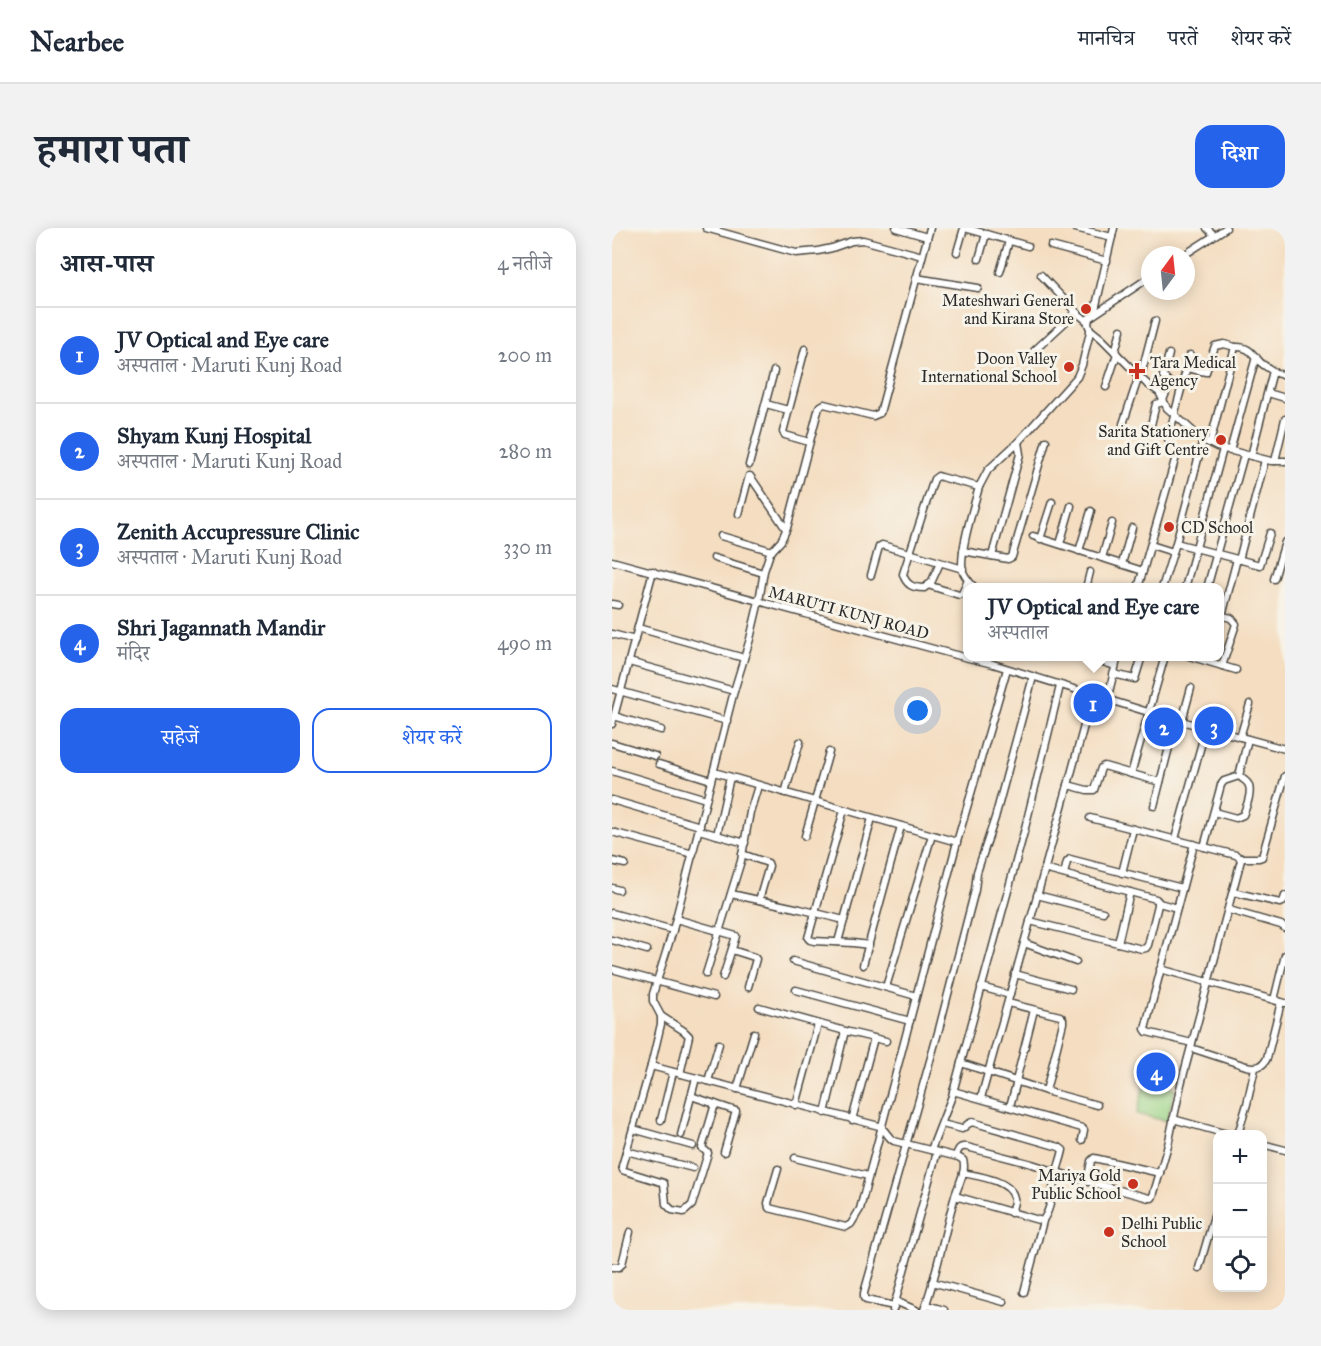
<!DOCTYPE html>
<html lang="hi">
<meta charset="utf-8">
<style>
:root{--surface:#fff;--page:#f2f2f3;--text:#1f2937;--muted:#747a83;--line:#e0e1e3;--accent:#2563eb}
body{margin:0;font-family:"IM FELL Great Primer","Noto Serif Devanagari",serif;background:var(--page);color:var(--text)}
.controls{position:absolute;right:18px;bottom:18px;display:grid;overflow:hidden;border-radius:12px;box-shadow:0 3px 15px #0003}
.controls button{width:54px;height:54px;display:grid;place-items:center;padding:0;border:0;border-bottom:2px solid var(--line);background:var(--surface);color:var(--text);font:30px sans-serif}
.compass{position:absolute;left:529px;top:18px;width:54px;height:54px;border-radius:50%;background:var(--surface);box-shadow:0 3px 15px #0003;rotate:15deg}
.you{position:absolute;left:306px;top:483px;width:21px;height:21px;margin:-15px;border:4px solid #fff;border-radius:50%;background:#1a73e8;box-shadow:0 0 0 9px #1a73e833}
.badge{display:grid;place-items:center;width:39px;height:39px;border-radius:50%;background:var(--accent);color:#fff;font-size:20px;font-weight:700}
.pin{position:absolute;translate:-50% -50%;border:3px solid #fff;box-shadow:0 2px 6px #0006}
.popup{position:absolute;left:351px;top:355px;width:261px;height:78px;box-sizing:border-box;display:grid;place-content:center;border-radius:12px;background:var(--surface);filter:drop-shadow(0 2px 4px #0005);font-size:20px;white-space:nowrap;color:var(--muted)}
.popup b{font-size:22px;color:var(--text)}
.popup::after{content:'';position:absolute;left:50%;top:100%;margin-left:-12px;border:12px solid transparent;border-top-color:var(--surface)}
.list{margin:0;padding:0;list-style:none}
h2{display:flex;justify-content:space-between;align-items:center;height:78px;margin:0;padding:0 24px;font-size:26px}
h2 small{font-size:20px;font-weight:400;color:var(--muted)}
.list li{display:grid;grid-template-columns:39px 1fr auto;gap:18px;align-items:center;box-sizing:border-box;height:96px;padding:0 24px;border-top:2px solid var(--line)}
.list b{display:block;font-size:22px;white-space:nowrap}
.list p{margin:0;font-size:20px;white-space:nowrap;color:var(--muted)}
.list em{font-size:20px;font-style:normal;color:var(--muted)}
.actions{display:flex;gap:12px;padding:18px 24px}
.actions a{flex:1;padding:14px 0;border:2px solid var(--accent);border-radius:18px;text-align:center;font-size:21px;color:var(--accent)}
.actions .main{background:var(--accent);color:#fff}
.icon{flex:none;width:33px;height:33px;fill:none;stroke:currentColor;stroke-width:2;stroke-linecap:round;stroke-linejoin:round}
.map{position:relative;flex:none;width:673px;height:1082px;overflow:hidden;border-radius:18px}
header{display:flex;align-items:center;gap:36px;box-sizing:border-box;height:84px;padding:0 30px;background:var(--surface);border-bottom:2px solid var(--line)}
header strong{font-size:28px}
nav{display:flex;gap:33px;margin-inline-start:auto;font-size:21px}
.intro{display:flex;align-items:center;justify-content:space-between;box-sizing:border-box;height:144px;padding:0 36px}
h1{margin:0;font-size:42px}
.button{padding:15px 27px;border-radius:18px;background:var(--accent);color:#fff;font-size:21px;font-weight:700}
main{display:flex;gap:36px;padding:0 36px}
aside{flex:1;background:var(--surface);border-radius:18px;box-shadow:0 3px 15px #0003}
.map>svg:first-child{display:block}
.green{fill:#9bd487;stroke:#638059;stroke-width:1.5}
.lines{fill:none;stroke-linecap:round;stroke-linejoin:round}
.minor-casing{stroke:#494641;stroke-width:9}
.minor{stroke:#fff;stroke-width:6}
.poi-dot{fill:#c8321e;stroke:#f7f3e8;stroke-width:2}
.labels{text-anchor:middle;stroke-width:6;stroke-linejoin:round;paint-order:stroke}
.poi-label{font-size:16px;fill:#2b2b2b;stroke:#f7f3e8;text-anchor:end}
.street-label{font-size:16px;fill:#2b2b2b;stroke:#f7f3e8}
</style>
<header>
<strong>Nearbee</strong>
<nav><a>मानचित्र</a><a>परतें</a><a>शेयर करें</a></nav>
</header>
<div class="intro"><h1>हमारा पता</h1><a class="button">दिशा</a></div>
<main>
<aside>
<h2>आस-पास<small>4 नतीजे</small></h2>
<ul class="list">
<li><span class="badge">1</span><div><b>JV Optical and Eye care</b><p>अस्पताल · Maruti Kunj Road</p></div><em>200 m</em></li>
<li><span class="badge">2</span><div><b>Shyam Kunj Hospital</b><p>अस्पताल · Maruti Kunj Road</p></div><em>280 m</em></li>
<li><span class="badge">3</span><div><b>Zenith Accupressure Clinic</b><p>अस्पताल · Maruti Kunj Road</p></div><em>330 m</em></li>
<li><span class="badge">4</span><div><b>Shri Jagannath Mandir</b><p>मंदिर</p></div><em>490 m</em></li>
</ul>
<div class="actions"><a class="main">सहेजें</a><a>शेयर करें</a></div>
</aside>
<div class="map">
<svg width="673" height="1082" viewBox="0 0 673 1082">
<rect width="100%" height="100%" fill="#f7f3e8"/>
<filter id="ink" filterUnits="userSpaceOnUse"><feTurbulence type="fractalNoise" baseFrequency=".0167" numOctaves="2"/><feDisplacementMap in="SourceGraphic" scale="12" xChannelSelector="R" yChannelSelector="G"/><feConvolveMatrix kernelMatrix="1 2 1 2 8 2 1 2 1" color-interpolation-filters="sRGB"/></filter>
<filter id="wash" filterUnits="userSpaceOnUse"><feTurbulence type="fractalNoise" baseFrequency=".008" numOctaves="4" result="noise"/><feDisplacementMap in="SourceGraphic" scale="24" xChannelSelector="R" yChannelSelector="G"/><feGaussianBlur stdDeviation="1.35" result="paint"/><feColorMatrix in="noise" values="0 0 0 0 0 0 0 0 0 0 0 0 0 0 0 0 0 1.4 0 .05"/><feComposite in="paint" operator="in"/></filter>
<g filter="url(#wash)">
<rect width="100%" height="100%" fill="#f4ddc0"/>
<path class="green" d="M533 853 563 860 555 893 525 886Z"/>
</g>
<g filter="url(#ink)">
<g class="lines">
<g class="minor-casing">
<g id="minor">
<path d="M94 0 184 25 206 23 220 20 240 13 251 12 310 28"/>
<path d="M284 0 315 9"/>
<path d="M353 0 416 18"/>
<path d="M463 0 500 9"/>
<path d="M595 0 602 7"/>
<path d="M439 18 495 33"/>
<path d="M345 24 352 0"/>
<path d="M572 27 614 0"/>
<path d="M367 31 374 6"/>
<path d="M388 44 397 13"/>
<path d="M429 47 464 84 475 93"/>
<path d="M304 50 366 60"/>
<path d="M482 86 502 0"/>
<path d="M479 102 489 110 534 155 547 164 555 180 591 212 605 219 639 228 659 233H673"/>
<path d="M623 119C636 118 640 125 648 134 652 138 657 140 661 143L639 228"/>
<path d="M193 121 171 204 173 207 197 214"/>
<path d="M422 123 464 84"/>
<path d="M503 124 509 102"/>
<path d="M575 140 594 144 603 118 612 116 623 119 598 215"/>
<path d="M661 144 673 148"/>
<path d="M494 159 505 126"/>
<path d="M656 165 673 170"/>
<path d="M551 172 558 155 551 148 557 126"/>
<path d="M154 176 176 182"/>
<path d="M511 196 527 148 530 143 543 93"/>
<path d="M539 197 544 176 552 174"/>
<path d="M556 211 578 127"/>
<path d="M618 223 644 129"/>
<path d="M663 233 673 191"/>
<path d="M137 237 162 143"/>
<path d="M127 286 137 248H138L174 301"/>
<path d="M109 308 160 323"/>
<path d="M421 308 531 343"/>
<path d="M428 311 440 274"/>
<path d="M564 315 648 337 658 305"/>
<path d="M448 316 459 278"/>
<path d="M539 317 561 324"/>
<path d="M351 323 396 331 400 329 434 213"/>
<path d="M467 323 479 283"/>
<path d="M380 328 408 226 406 214"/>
<path d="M102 330 151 345"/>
<path d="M490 330 500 295"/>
<path d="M627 332 653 232"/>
<path d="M0 333 340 426 381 436 536 484 673 521"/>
<path d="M328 335 319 355 312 360C301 360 294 357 291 346L322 251 326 248 329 249 367 259"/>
<path d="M510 336 520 300"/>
<path d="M259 347 267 319 270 317 351 341"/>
<path d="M662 351 673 314"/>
<path d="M316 357 347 367 350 366 356 352"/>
<path d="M363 360C358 355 354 350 351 344 346 327 362 278 367 259L376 242 406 214 465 149 470 137 478 104V101L476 96 477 90 538 49"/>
<path d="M474 360 478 344"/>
<path d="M526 360 563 232"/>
<path d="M550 360 564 315 591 212"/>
<path d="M573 360 611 221"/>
<path d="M595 360 632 227"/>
<path d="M0 376 6 377"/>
<path d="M607 387 619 390 624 396 610 438"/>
<path d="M610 388 625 331"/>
<path d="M26 400 132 430"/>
<path d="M0 406 23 412"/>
<path d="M473 428 503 438"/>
<path d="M577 428 624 442"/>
<path d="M17 434 122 463"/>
<path d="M501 446 523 451 530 428"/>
<path d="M0 461 115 493"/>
<path d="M495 472 506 428"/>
<path d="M2 488 49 502"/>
<path d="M570 493 579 460"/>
<path d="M0 496 41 343"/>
<path d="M628 509 638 476"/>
<path d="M0 515 43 528"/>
<path d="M47 536 99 552"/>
<path d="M0 543 94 571"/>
<path d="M102 544 345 614"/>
<path d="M519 546 553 428"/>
<path d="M456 557 475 562H482L489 540 492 538 548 554"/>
<path d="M173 565 188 514"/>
<path d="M0 572 88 598"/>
<path d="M542 578 564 492"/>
<path d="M232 582 196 710 198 712 202 713 241 715 257 717"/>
<path d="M602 584 624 590 631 587C634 580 640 566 637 558 636 553 630 551 627 548"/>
<path d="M87 602 133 615"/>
<path d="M0 604 81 626"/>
<path d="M105 607 118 549"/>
<path d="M193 608 217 524"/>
<path d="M563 611 594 500"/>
<path d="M592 619 609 557 612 553 627 548 636 511"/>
<path d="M130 626 156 635 157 638 147 672"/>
<path d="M628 630H647L650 629 673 548"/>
<path d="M0 633 13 636"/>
<path d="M510 645 521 601"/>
<path d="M452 646 455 634 458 631 570 660"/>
<path d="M0 660 7 662"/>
<path d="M621 664 668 675 671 674 673 668"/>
<path d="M119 666 188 681 232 692"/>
<path d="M425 667 491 684"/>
<path d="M547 675 565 680"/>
<path d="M617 682 669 697 673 700"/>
<path d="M0 685 61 702"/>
<path d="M64 691 124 708 111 749"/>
<path d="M418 693 530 721 534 720 536 717 546 677V673L544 671 432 641"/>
<path d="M0 712 35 722"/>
<path d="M226 714 260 590"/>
<path d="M412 715 464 734"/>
<path d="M506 715 518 664"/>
<path d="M120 722 142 729 144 731 136 759"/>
<path d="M181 733 304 768"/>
<path d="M251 737 289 598"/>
<path d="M0 741 102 769"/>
<path d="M548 741 673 775"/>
<path d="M94 746 129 633 138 584 146 558"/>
<path d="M403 746 459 761"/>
<path d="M274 759 320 607"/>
<path d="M369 759 398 767"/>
<path d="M184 762 298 793"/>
<path d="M662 772 673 727"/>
<path d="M396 775 448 788 451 791V795L434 863"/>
<path d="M147 779 233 803 213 885"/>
<path d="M49 788 72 803 77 808 68 846"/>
<path d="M233 803 274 813"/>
<path d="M580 815 535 804 533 801 582 616"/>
<path d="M579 820 634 838C643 840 651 840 655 830L669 774"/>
<path d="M349 835 437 864 485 877"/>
<path d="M39 838 267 898C274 902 275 909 282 913L346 929 351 932C355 943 346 957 343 968 332 1005 325 1046 312 1082"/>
<path d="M96 853 107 816"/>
<path d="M404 853 422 782"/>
<path d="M125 861 142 805"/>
<path d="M341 863 470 900 472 902 470 912"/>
<path d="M79 868 124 883 112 924"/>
<path d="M369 870 456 557 480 468"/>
<path d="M103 876 90 920 96 925 80 977 72 984 60 982 54 976 52 955 13 943 11 942 10 938 39 838 49 796V788L41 773V766L61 702 122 463 138 411 147 373 152 343 158 325 169 313 175 300 207 179 212 176 261 188 268 185 318 0"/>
<path d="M184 877 206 796"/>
<path d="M398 878 405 853"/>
<path d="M561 891 615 906"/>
<path d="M49 892 61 844"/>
<path d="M240 892 262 810"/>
<path d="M330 896 350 901 356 896 360 894 447 919 451 922C449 932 445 941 443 951 440 964 439 983 430 993L343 968"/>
<path d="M21 901 81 918"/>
<path d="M626 906 635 876 643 840"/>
<path d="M69 907 84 850"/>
<path d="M650 916 673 922"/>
<path d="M319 922 340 868 412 604 448 458"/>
<path d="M14 923 81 940"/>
<path d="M344 928C346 922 347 918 355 919L420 936 470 952 537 970H540L541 968 556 917 569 856 629 632 628 630 624 627 478 590"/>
<path d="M183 930 256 948"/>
<path d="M166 941 156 975 157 980 234 999 239 996 248 981 345 614 395 441"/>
<path d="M351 945C365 948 399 952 402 970 403 975 400 980 399 985"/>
<path d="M475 954 479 933 482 930 548 945"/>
<path d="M0 1039H7L10 1036 18 1004"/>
<path d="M587 1040 606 975"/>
<path d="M320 1054 392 1074"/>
<path d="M412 1064 431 993"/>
<path d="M283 1073 304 1082"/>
<path d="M314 1077 332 1082"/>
<path d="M282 1078 254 1072 252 1070V1065L327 801 363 662 365 644 383 590 421 449"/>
<path d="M281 1082 325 924"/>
</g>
</g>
<use href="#minor" class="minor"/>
</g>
</g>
<g class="poi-dot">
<circle cx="474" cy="81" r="6"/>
<circle cx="457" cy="139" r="6"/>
<path d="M522 134h6v6h6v6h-6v6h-6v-6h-6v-6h6z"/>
<circle cx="609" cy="212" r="6"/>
<circle cx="557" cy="299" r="6"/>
<circle cx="521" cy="956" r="6"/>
<circle cx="497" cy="1004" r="6"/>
</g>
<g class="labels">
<g class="poi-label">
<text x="462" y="78">Mateshwari General<tspan x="462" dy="18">and Kirana Store</tspan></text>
<text x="445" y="136">Doon Valley<tspan x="445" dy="18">International School</tspan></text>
<text x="538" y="140" text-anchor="start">Tara Medical<tspan x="538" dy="18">Agency</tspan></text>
<text x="597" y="209">Sarita Stationery<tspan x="597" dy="18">and Gift Centre</tspan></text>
<text x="569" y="305" text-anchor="start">CD School</text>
<text x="509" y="953">Mariya Gold<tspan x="509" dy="18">Public School</tspan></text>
<text x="509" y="1001" text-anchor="start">Delhi Public<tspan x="509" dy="18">School</tspan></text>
</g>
<g class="street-label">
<text transform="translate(237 384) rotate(15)" y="6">MARUTI KUNJ ROAD</text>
</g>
</g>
</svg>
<div class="controls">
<button>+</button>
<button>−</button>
<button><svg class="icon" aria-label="locate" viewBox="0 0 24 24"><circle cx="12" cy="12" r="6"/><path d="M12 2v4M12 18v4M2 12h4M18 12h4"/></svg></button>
</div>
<svg class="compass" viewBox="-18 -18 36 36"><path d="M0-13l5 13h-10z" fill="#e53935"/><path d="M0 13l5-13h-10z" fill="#747a83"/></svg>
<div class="you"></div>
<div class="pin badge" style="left:481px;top:475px">1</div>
<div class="popup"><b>JV Optical and Eye care</b>अस्पताल</div>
<div class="pin badge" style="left:552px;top:499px">2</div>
<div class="pin badge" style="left:602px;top:498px">3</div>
<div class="pin badge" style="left:544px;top:844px">4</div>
</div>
</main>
